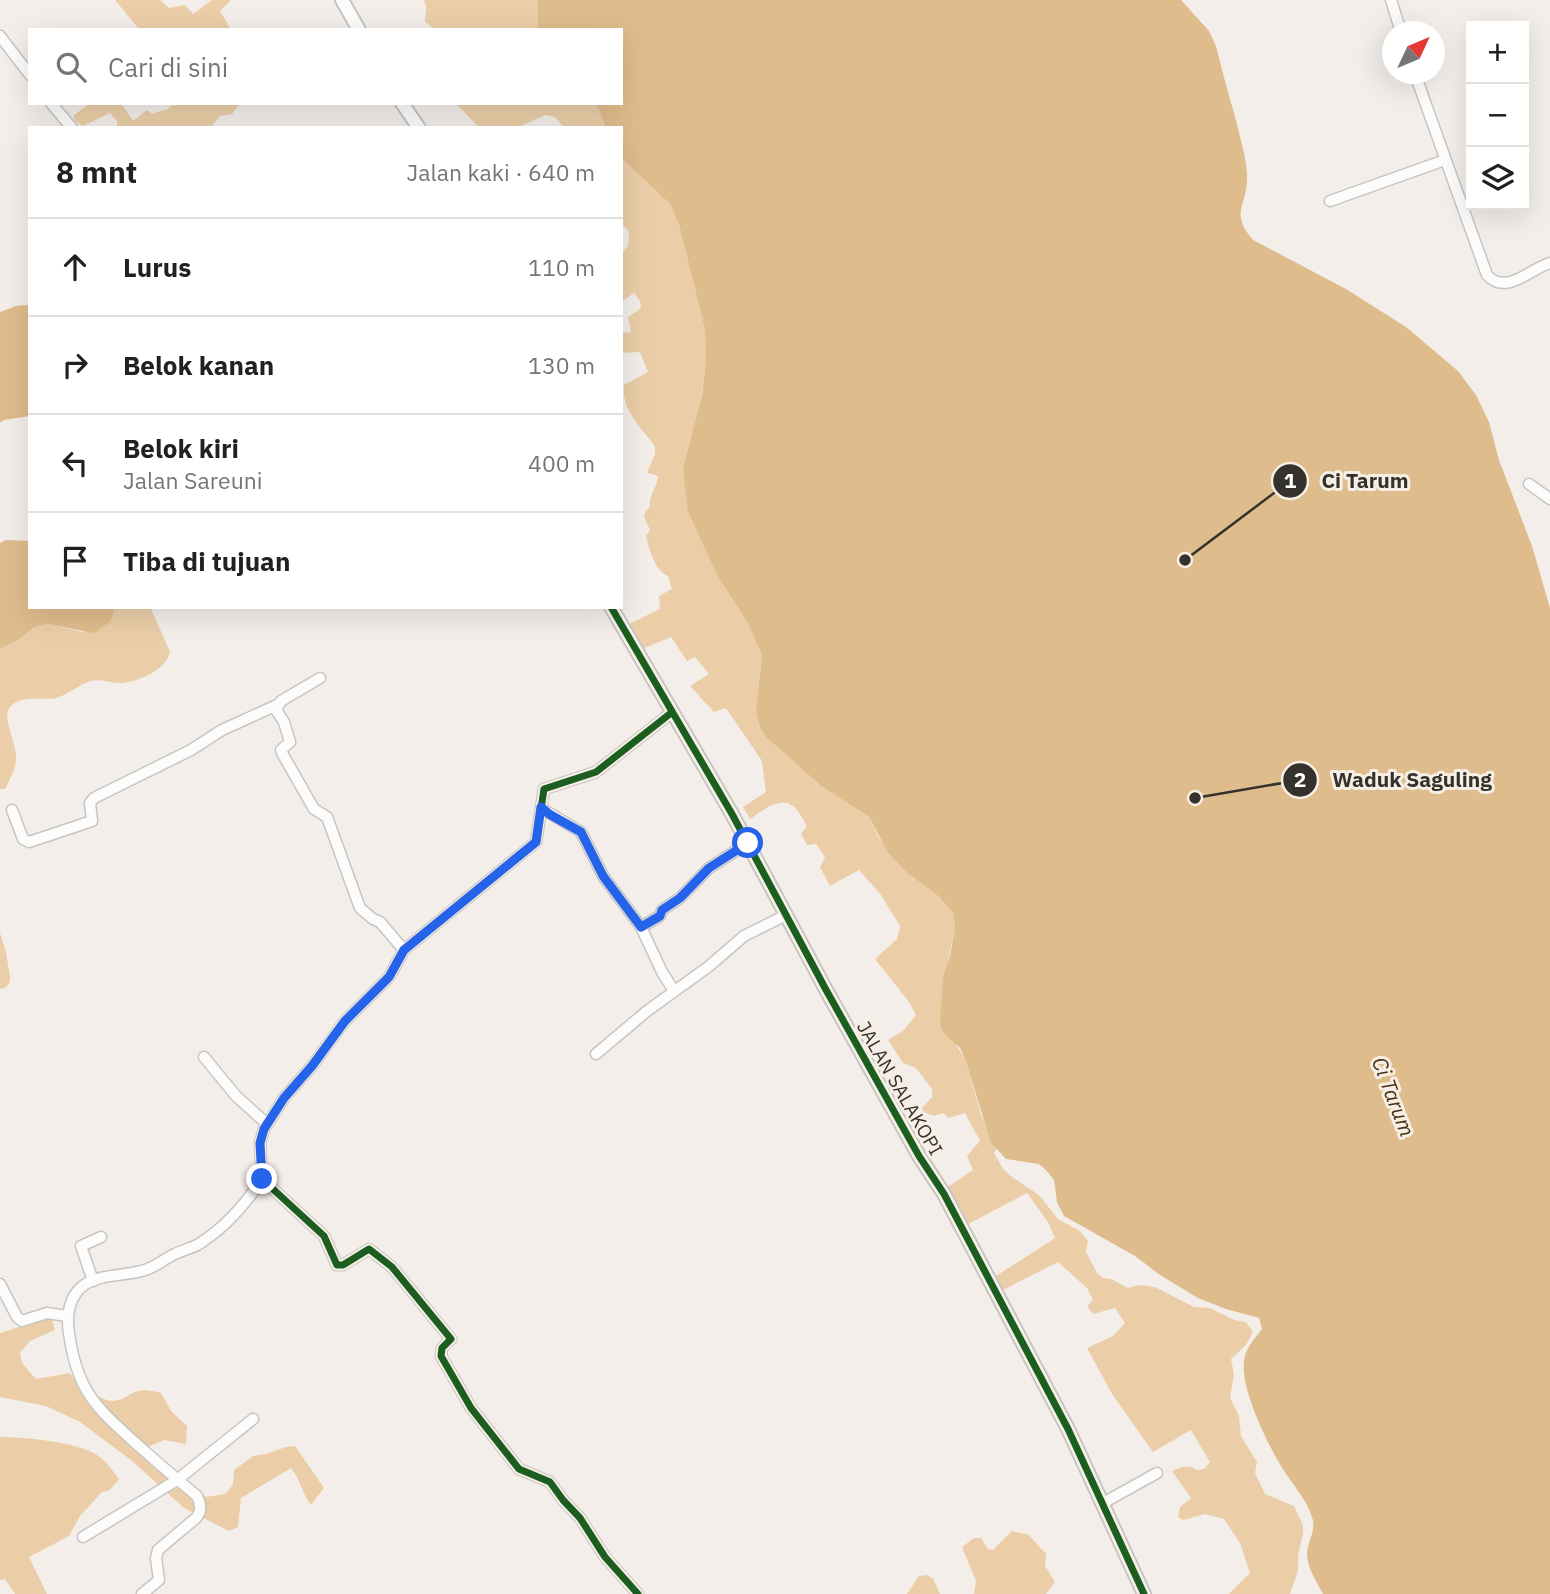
<!DOCTYPE html>
<html lang="id">
<meta charset="utf-8">
<style>
:root{--surface:#fff;--page:#f6f6f6;--text:#202124;--muted:#757577;--line:#e0e0e0}
body{margin:0;font-family:"IBM Plex Sans",sans-serif;background:var(--page);color:var(--text)}
.controls{position:absolute;right:21px;top:21px;display:grid;overflow:hidden;border-radius:0px;box-shadow:0 7px 28px #0002}
.controls button{width:63px;height:63px;display:grid;place-items:center;padding:0;border:0;border-bottom:2px solid var(--line);background:var(--surface);color:var(--text);font:35px sans-serif}
.compass{position:absolute;left:1382px;top:21px;width:63px;height:63px;border-radius:50%;background:var(--surface);box-shadow:0 7px 28px #0002;rotate:46deg}
.stop{position:absolute;width:21px;height:21px;margin:-16px;border:5px solid #2563eb;border-radius:50%;background:#fff}
.stop.end{background:#2563eb;border-color:#fff;box-shadow:0 2px 7px #0008}
.list{margin:0;padding:0;list-style:none}
h2{display:flex;justify-content:space-between;align-items:center;height:91px;margin:0;padding:0 28px;font-size:30px}
h2 small{font-size:23px;font-weight:400;color:var(--muted)}
.list li{display:grid;grid-template-columns:46px 1fr auto;gap:21px;align-items:center;box-sizing:border-box;height:98px;padding:0 28px;border-top:2px solid var(--line)}
.list b{display:block;font-size:26px;white-space:nowrap}
.list p{margin:0;font-size:23px;white-space:nowrap;color:var(--muted)}
.list em{font-size:23px;font-style:normal;color:var(--muted)}
.icon{flex:none;width:38px;height:38px;fill:none;stroke:currentColor;stroke-width:2;stroke-linecap:round;stroke-linejoin:round}
.map{position:relative;flex:none;width:1550px;height:1594px;overflow:hidden}
.search{position:absolute;background:var(--surface);box-shadow:0 7px 28px #0002;left:28px;top:28px;width:595px;height:77px;display:flex;align-items:center;gap:18px;box-sizing:border-box;padding:0 24px;border-radius:0px;color:var(--muted);font-size:26px}
.panel{position:absolute;background:var(--surface);box-shadow:0 7px 28px #0002;left:28px;top:126px;width:595px;height:483px;border-radius:0px}
.map>svg:first-child{display:block}
.forest{fill:#ebcea8}
.water{fill:#dfbc8c}
.lines{fill:none;stroke-linecap:round;stroke-linejoin:round}
.minor-casing{stroke:#c8c5c1;stroke-width:13}
.tertiary-casing{stroke:#c8c5c1;stroke-width:16}
.minor{stroke:#fdfcfc;stroke-width:10}
.tertiary{stroke:#fdfcfc;stroke-width:12}
.cycleway-casing{stroke:#f7efe5;stroke-width:11}
.cycleway{stroke:#1b5e20;stroke-width:7}
.route{stroke:#2563eb;stroke-width:9}
.labels{text-anchor:middle;stroke-width:6;stroke-linejoin:round;paint-order:stroke}
.street-label{font-size:19px;fill:#35322e;stroke:#f7efe5}
.water-label{font-size:21px;font-style:italic;fill:#483317;stroke:#f7efe5}
.leader{fill:none;stroke:#35322e;stroke-width:2.5}
.callout-dot{fill:#35322e;stroke:#f7efe5;stroke-width:2.5}
.mark-label{font-size:21px;text-anchor:middle;font-weight:bold;fill:#fff}
.callout-label{font-size:21px;text-anchor:middle;font-weight:bold;fill:#35322e;stroke:#f7efe5;stroke-width:6;stroke-linejoin:round;paint-order:stroke}
</style>
<div class="map">
<svg width="1550" height="1594" viewBox="0 0 1550 1594">
<rect width="100%" height="100%" fill="#f3eee9"/>
<g class="forest">
<path d="M115 0H160L169 8 185 5 193 14 212 0H231L220 11 231 30H137L138 28Z"/>
<path d="M424 0H538V30H436L425 22 426 6Z"/>
<path d="M90 103H121L133 121 147 110 152 114 168 109 173 103H240L232 114 220 116 210 128H117V121L110 113 83 126 76 122 73 116Z"/>
<path d="M455 103H596L606 128H564L555 117 546 115 516 128H477V125Z"/>
<path d="M621 158 670 204 679 225 695 289 705 330 706 358 688 512 717 575 747 622 762 655 756 711 760 728 767 738 821 786 869 817 879 838 906 872 937 895 953 913 955 926 942 993 954 1042 965 1059 981 1115 996 1149 994 1153 1003 1169 1012 1177 1039 1195 1058 1219 1080 1231 1088 1241 1086 1252 1097 1273 1103 1278 1111 1279 1128 1288 1139 1285 1155 1287 1194 1307 1210 1308 1234 1320 1246 1322 1253 1332 1246 1345 1231 1359 1234 1375 1230 1398 1239 1416 1241 1436 1257 1462 1255 1473 1265 1494 1294 1506 1303 1525V1533L1298 1556V1571L1290 1594H1229L1250 1573 1240 1543 1224 1519 1205 1514 1183 1520 1178 1517 1180 1507 1191 1498 1172 1471C1182 1467 1187 1464 1197 1470L1204 1469 1210 1462 1191 1430 1153 1452 1112 1394 1087 1348 1113 1336 1125 1323 1115 1308 1093 1314 1087 1306 1093 1300 1087 1288 1058 1262 1001 1291 993 1278 1055 1238 1048 1222 1027 1193 968 1224 948 1187 973 1170 967 1156 980 1141 965 1113 948 1118 943 1113 934 1116 923 1112 922 1108 932 1097V1089L916 1068 903 1063 888 1040 903 1031 916 1015 909 1002 875 959 897 939 900 926 881 895 859 870 830 886 820 867 825 857 816 844 807 845 801 834 807 826C803 820 799 810 793 806 780 795 761 812 750 819L743 807 766 792 762 761 726 708 714 712 690 686 709 674 695 657 687 661 671 637 642 649 629 624 660 609 659 596 672 589 668 576C654 569 650 551 646 536L650 530C645 517 640 518 650 506 650 490 657 489 658 476L647 473 655 454V446C641 427 621 410 624 385L648 372 640 352 621 353V333L631 332 628 317 641 308 640 301 634 293 621 302V253L628 246 629 232 621 223Z"/>
<path d="M115 607H150L170 652C167 669 140 681 123 683 113 684 101 678 91 681 79 684 68 695 56 698 43 701 20 694 10 707 1 718 17 743 16 759 16 769 9 780 5 789H0V649L20 639 34 627 47 624 83 632 111 621Z"/>
<path d="M0 933 6 952 10 977 9 984 3 989 0 988Z"/>
<path d="M45 1319 52 1320 55 1330 30 1341 20 1353 22 1363 36 1379 70 1373 80 1389C91 1391 104 1401 112 1401 133 1400 129 1384 161 1393L171 1411 187 1426 186 1444 164 1440 148 1447 206 1497 225 1494 233 1485 234 1470 253 1456 266 1454 286 1447 295 1446 324 1488 311 1505C302 1493 300 1479 291 1468L241 1498 238 1527 229 1531 184 1508 131 1460 80 1422 46 1406 0 1397V1333Z"/>
<path d="M0 1437C23 1437 78 1442 97 1455 106 1461 112 1470 119 1479L110 1490 102 1492 80 1516 69 1536 29 1557 47 1594H15L5 1579 0 1580Z"/>
<path d="M1012 1531 1029 1535 1046 1554 1045 1566 1055 1582 1046 1594H974L976 1581 962 1547 974 1538H981L988 1549 993 1550Z"/>
<path d="M927 1575 933 1579 940 1594H907L919 1576Z"/>
</g>
<g class="water">
<path d="M538 0H1181L1209 31 1216 46C1222 71 1229 96 1236 120 1240 138 1246 156 1247 174 1249 206 1228 211 1253 240L1346 289 1387 315 1406 327 1458 371 1476 395 1489 422 1499 460 1532 546 1550 608V1594H1323C1317 1582 1307 1568 1307 1554 1307 1542 1317 1530 1312 1517 1307 1500 1294 1486 1284 1471 1269 1447 1240 1389 1244 1361 1245 1349 1255 1338 1262 1329L1259 1318 1226 1309 1198 1298 1160 1275 1135 1256 1064 1216 1057 1202 1054 1180 1045 1169 1039 1164 1006 1159 991 1143 965 1059 960 1048 945 1035 940 1025 943 977 950 956 955 926 953 913 937 895 906 872 887 851 869 817 821 786 767 738 760 728 756 711 762 655 747 622 717 575 688 512 683 469 702 396 706 358 705 330 695 289 679 225 670 204 621 158V128H606L596 103H621V30H538Z"/>
<path d="M29 305 30 416 4 420 0 423V312L16 306Z"/>
<path d="M6 540 30 541V607H115L111 621 94 633 47 624 34 627 20 639 0 649V543Z"/>
</g>
<g class="lines">
<g class="minor-casing">
<g id="minor">
<path d="M1391 0 1401 32"/>
<path d="M0 36 30 75"/>
<path d="M1415 74 1487 275C1506 296 1530 269 1550 263"/>
<path d="M51 103 72 128"/>
<path d="M1330 201 1445 160"/>
<path d="M1529 484 1550 499"/>
<path d="M320 678 281 701 276 710 284 722 290 742 281 750 282 753 314 809 327 817 360 908 373 919 380 922 404 950"/>
<path d="M541 808 581 832 603 876 641 927 662 972 674 991"/>
<path d="M12 810 23 839 29 842 92 821 90 803 94 798 191 750 222 730 277 705"/>
<path d="M641 927 660 916 662 910 680 898 709 868 748 843"/>
<path d="M596 1054 647 1011 708 967 744 936 786 915"/>
<path d="M204 1057 236 1096 267 1124"/>
<path d="M262 1179 260 1143 264 1129 284 1098 312 1066 345 1021 389 977 404 950 536 842 544 789 596 772 671 713"/>
<path d="M262 1179 324 1236 337 1265H343L369 1249 392 1267 451 1339 442 1348 441 1356 471 1408 519 1469 550 1482 563 1500 580 1518 605 1557 638 1594"/>
<path d="M93 1281 81 1246 101 1237"/>
<path d="M0 1284 17 1317 22 1321 47 1313 67 1316"/>
<path d="M1103 1503 1157 1473"/>
<path d="M83 1537 177 1480 253 1419"/>
<path d="M142 1594 159 1580 156 1558 158 1550 196 1518C202 1511 201 1504 197 1496 178 1480 159 1464 140 1447 98 1409 77 1393 69 1333 66 1316 69 1296 84 1285 100 1274 124 1276 141 1271 154 1269 163 1259 175 1254 183 1250 192 1248 199 1244 226 1227 245 1205 262 1179"/>
</g>
</g>
<g class="tertiary-casing">
<g id="tertiary">
<path d="M342 0 359 30"/>
<path d="M402 103 419 128"/>
<path d="M611 607 732 814 825 988 919 1156 944 1194 1068 1429 1144 1594"/>
</g>
</g>
<use href="#minor" class="minor"/>
<use href="#tertiary" class="tertiary"/>
<g class="cycleway-casing">
<g id="cycleway">
<path d="M611 607 732 814 825 988 919 1156 944 1194 1068 1429 1144 1594"/>
<path d="M638 1594 605 1557 580 1518 563 1500 550 1482 519 1469 471 1408 441 1356 442 1348 451 1339 392 1267 369 1249 343 1265H337L324 1236 262 1179 260 1143 264 1129 284 1098 312 1066 345 1021 389 977 404 950 536 842 544 789 596 772 671 713"/>
</g>
</g>
<use href="#cycleway" class="cycleway"/>
</g>
<g class="lines">
<path class="route" d="M262 1179 260 1143 264 1129 284 1098 312 1066 345 1021 389 977 404 950 536 842 541 807 549 814 581 832 603 876 641 927 660 916 662 910 680 898 709 868 748 843"/>
</g>
<g class="labels">
<g class="street-label">
<text transform="translate(900 1088) rotate(60)" y="7">JALAN SALAKOPI</text>
</g>
<g class="water-label">
<text transform="translate(1393 1097) rotate(69)" y="7">Ci Tarum</text>
</g>
</g>
<path class="leader" d="M1185 560L1290 481M1195 798L1300 780"/>
<g class="callout-dot">
<circle cx="1185" cy="560" r="7"/>
<circle cx="1195" cy="798" r="7"/>
<circle cx="1290" cy="481" r="18"/>
<circle cx="1300" cy="780" r="18"/>
</g>
<g class="mark-label">
<text x="1290" y="488">1</text>
<text x="1300" y="787">2</text>
</g>
<g class="callout-label">
<text x="1365" y="488">Ci Tarum</text>
<text x="1412" y="787">Waduk Saguling</text>
</g>
</svg>
<div class="controls">
<button>+</button>
<button>−</button>
<button><svg class="icon" aria-label="layers" viewBox="0 0 24 24"><path d="M12 4l9 5-9 5-9-5zM3 14l9 5 9-5"/></svg></button>
</div>
<svg class="compass" viewBox="-18 -18 36 36"><path d="M0-13l5 13h-10z" fill="#e53935"/><path d="M0 13l5-13h-10z" fill="#757577"/></svg>
<div class="stop" style="left:748px;top:843px"></div>
<div class="stop end" style="left:262px;top:1179px"></div>
<div class="search"><svg class="icon" aria-label="search" viewBox="0 0 24 24"><circle cx="10" cy="10" r="6"/><path d="M15 15l6 6"/></svg>Cari di sini</div>
<section class="panel">
<h2>8 mnt<small>Jalan kaki · 640 m</small></h2>
<ul class="list">
<li><svg class="icon" aria-label="ahead" viewBox="0 0 24 24"><path d="M12 20V5M6 11l6-6 6 6"/></svg><div><b>Lurus</b></div><em>110 m</em></li>
<li><svg class="icon" aria-label="right" viewBox="0 0 24 24"><path d="M7 20v-9h11M14 6l5 5-5 5"/></svg><div><b>Belok kanan</b></div><em>130 m</em></li>
<li><svg class="icon" aria-label="left" viewBox="0 0 24 24"><path d="M17 20v-9H6M10 6l-5 5 5 5"/></svg><div><b>Belok kiri</b><p>Jalan Sareuni</p></div><em>400 m</em></li>
<li><svg class="icon" aria-label="arrive" viewBox="0 0 24 24"><path d="M6 21V4h12l-3 4 3 4H6"/></svg><div><b>Tiba di tujuan</b></div></li>
</ul>
</section>
</div>
